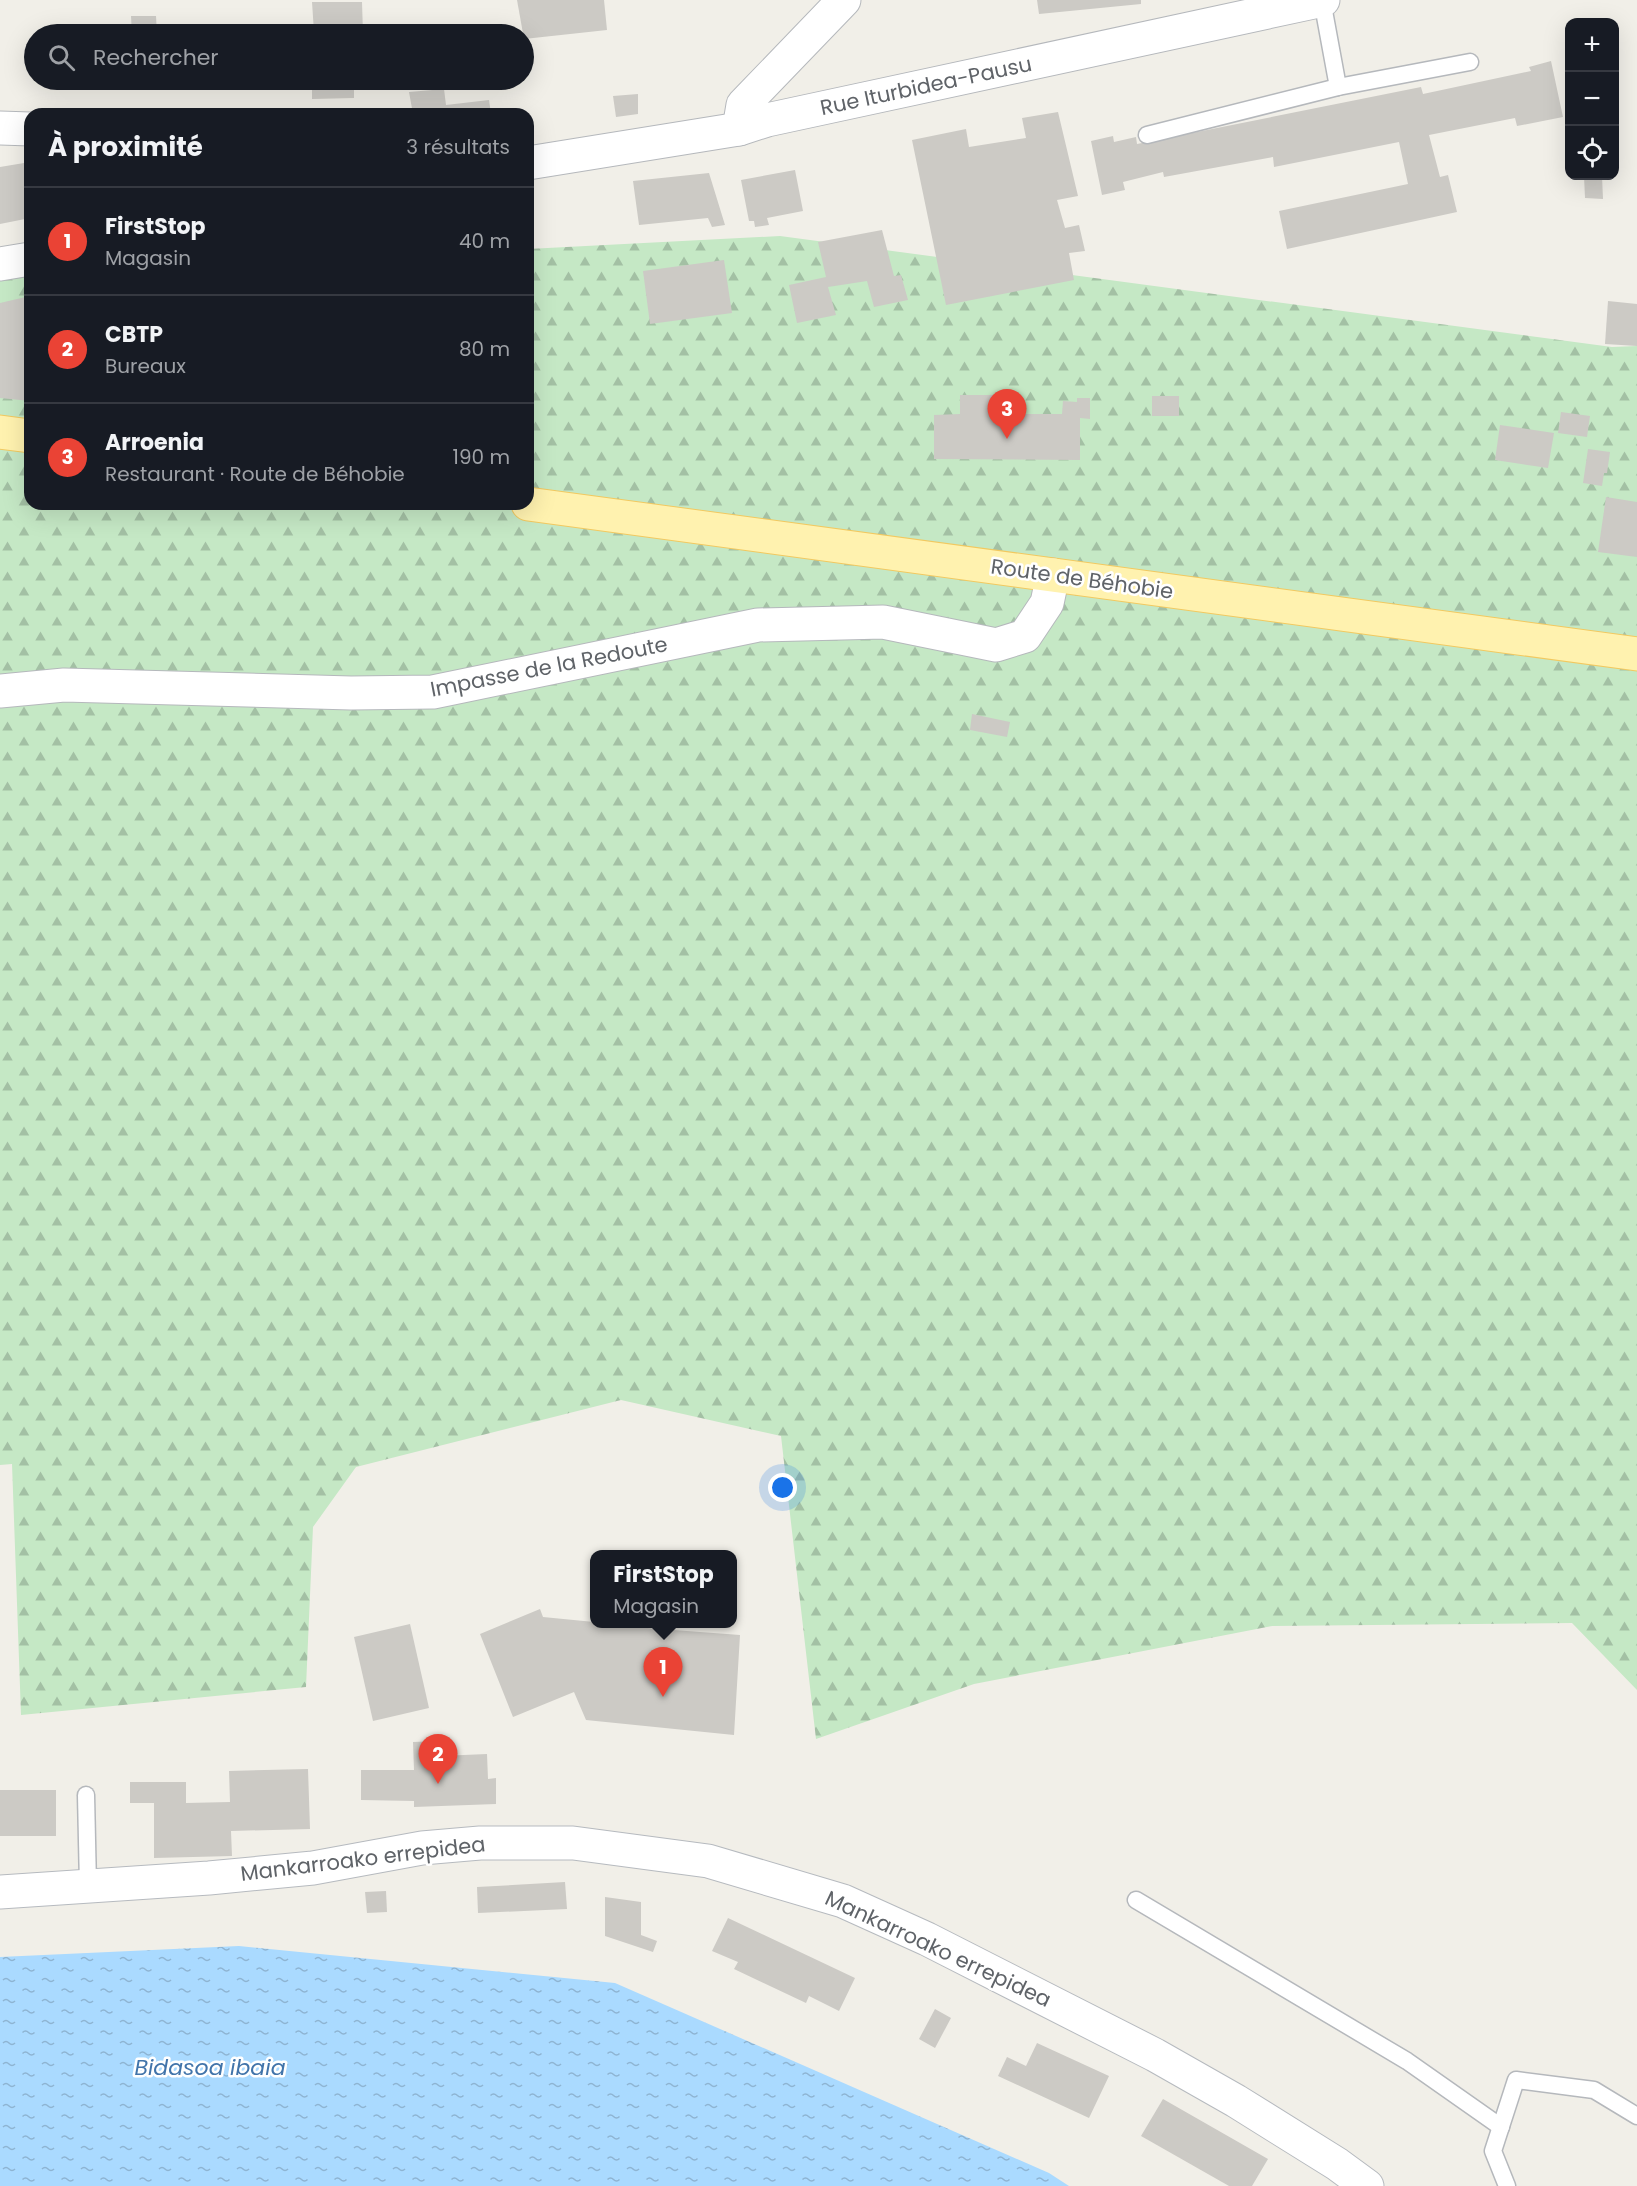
<!DOCTYPE html>
<html lang="fr">
<meta charset="utf-8">
<style>
:root{--surface:#171b24;--page:#20242c;--text:#f1f3f6;--muted:#9ea1a6;--line:#363941;--accent:#ea4335}
body{margin:0;font-family:Poppins,sans-serif;background:var(--page);color:var(--text)}
.controls{position:absolute;right:18px;top:18px;display:grid;overflow:hidden;border-radius:12px;box-shadow:0 6px 24px #0002}
.controls button{width:54px;height:54px;display:grid;place-items:center;padding:0;border:0;border-bottom:2px solid var(--line);background:var(--surface);color:var(--text);font:30px sans-serif}
.you{position:absolute;left:783px;top:1488px;width:21px;height:21px;margin:-15px;border:4px solid #fff;border-radius:50%;background:#1a73e8;box-shadow:0 0 0 9px #1a73e833}
.badge{display:grid;place-items:center;width:39px;height:39px;border-radius:50%;background:var(--accent);color:#fff;font-size:20px;font-weight:700}
.pin{position:absolute;translate:-50% -50px;filter:drop-shadow(0 2px 3px #0008)}
.pin::after{content:'';position:absolute;top:32px;width:21px;height:18px;background:inherit;clip-path:polygon(0 0,100% 0,50% 100%)}
.popup{position:absolute;left:590px;top:1550px;width:147px;height:78px;box-sizing:border-box;display:grid;place-content:center;border-radius:12px;background:var(--surface);filter:drop-shadow(0 2px 4px #0005);font-size:20px;white-space:nowrap;color:var(--muted)}
.popup b{font-size:22px;color:var(--text)}
.popup::after{content:'';position:absolute;left:50%;top:100%;margin-left:-12px;border:12px solid transparent;border-top-color:var(--surface)}
.list{margin:0;padding:0;list-style:none}
h2{display:flex;justify-content:space-between;align-items:center;height:78px;margin:0;padding:0 24px;font-size:26px}
h2 small{font-size:20px;font-weight:400;color:var(--muted)}
.list li{display:grid;grid-template-columns:39px 1fr auto;gap:18px;align-items:center;box-sizing:border-box;height:108px;padding:0 24px;border-top:2px solid var(--line)}
.list b{display:block;font-size:22px;white-space:nowrap}
.list p{margin:0;font-size:20px;white-space:nowrap;color:var(--muted)}
.list em{font-size:20px;font-style:normal;color:var(--muted)}
.icon{flex:none;width:33px;height:33px;fill:none;stroke:currentColor;stroke-width:2;stroke-linecap:round;stroke-linejoin:round}
.map{position:relative;flex:none;width:1637px;height:2186px;overflow:hidden}
.search{position:absolute;background:var(--surface);box-shadow:0 6px 24px #0002;left:24px;top:24px;width:510px;height:66px;display:flex;align-items:center;gap:15px;box-sizing:border-box;padding:0 21px;border-radius:33px;color:var(--muted);font-size:22px}
.panel{position:absolute;background:var(--surface);box-shadow:0 6px 24px #0002;left:24px;top:108px;width:510px;height:402px;border-radius:18px}
.map>svg:first-child{display:block}
.forest{fill:url(#forest-firs)}
.water{fill:url(#water-ripples)}
.building{fill:#cccac5}
.lines{fill:none;stroke-linecap:round;stroke-linejoin:round}
.lane-casing{stroke:#b5b8bc;stroke-width:19}
.street-casing{stroke:#b5b8bc;stroke-width:35}
.secondary-casing{stroke:#b6babf;stroke-width:35}
.primary-casing{stroke:#f2c960;stroke-width:35}
.lane{stroke:#fff;stroke-width:16}
.street{stroke:#fff;stroke-width:33}
.secondary{stroke:#fff;stroke-width:33}
.primary{stroke:#fff2af;stroke-width:33}
.labels{text-anchor:middle;stroke-width:5;stroke-linejoin:round;paint-order:stroke}
.street-label{font-size:21px;fill:#5f6368;stroke:#fff}
.water-label{font-size:22px;font-style:italic;fill:#4174aa;stroke:#fff}
</style>
<div class="map">
<svg width="1637" height="2186" viewBox="0 0 1637 2186">
<defs>
<pattern id="forest-firs" width="22" height="20" patternUnits="userSpaceOnUse" patternTransform="scale(1.5)"><rect width="22" height="20" fill="#c5e8c5"/><path d="M5 1l3.5 6h-7zM16 11l3.5 6h-7z" fill="#a3c0a4"/></pattern>
<pattern id="water-ripples" width="26" height="14" patternUnits="userSpaceOnUse" patternTransform="scale(1.5)"><rect width="26" height="14" fill="#aadaff"/><path d="M2 4q2-2 4 0t4 0M15 11q2-2 4 0t4 0" fill="none" stroke="#8eb4d2"/></pattern>
</defs>
<rect width="100%" height="100%" fill="#f1efe8"/>
<path class="forest" d="M780 236 1612 347 1637 346V1690L1572 1623 1272 1626 974 1684 816 1739 781 1436 621 1400 356 1467 313 1527 306 1687 21 1715 12 1464 0 1465V277L30 275V504H528V249Z"/>
<path class="water" d="M239 1946 615 1983 1049 2173 1069 2186H0V1957Z"/>
<g class="building">
<path d="M517 0H604L607 30 524 39Z"/>
<path d="M1037 0H1141V4L1039 14Z"/>
<path d="M312 2H362L363 34H311L310 32H314Z"/>
<path d="M131 16H156L157 34H132Z"/>
<path d="M1551 61 1563 117 1517 126 1515 118 1429 135 1440 177 1448 175 1457 212 1287 249 1279 211 1408 184 1399 142 1274 167 1273 157 1164 177 1163 172 1123 182 1125 190 1102 195 1091 141 1113 136 1114 142 1136 137 1137 144 1421 87 1423 94 1531 71 1529 67Z"/>
<rect x="115" y="80" width="48" height="4"/>
<path d="M312 80H354V98L312 99Z"/>
<path d="M444 89 446 105 489 100 491 114H413L409 92Z"/>
<path d="M638 94V114L616 117 613 96Z"/>
<path d="M1058 112 1078 196 1057 200 1065 228 1079 225 1085 251 1069 253 1074 280 946 305 912 140 966 129 969 147 1026 138 1022 118Z"/>
<path d="M30 162V218L0 224V167Z"/>
<path d="M795 170 803 211 767 218 769 225 755 227 754 221H749L741 180Z"/>
<path d="M709 173 725 225 712 227 708 218 639 225 633 181Z"/>
<path d="M1584 176H1602L1603 199 1585 198Z"/>
<path d="M882 230 894 276 901 275 908 300 874 307 867 281 828 287 836 315 797 323 789 285 826 277 818 242Z"/>
<path d="M724 260 732 313 650 324 643 271Z"/>
<path d="M30 296V401L0 398V303Z"/>
<path d="M1608 301 1637 304V346L1605 344Z"/>
<path d="M960 395H1015V414H1062L1063 401 1077 402V398H1090V419L1080 418V460L934 459V415L960 414Z"/>
<rect x="1152" y="396" width="27" height="20"/>
<path d="M1561 412 1590 416 1587 437 1558 433Z"/>
<path d="M1500 425 1554 433 1548 468 1495 460Z"/>
<path d="M1588 449 1610 452 1607 473H1604L1602 486 1583 483Z"/>
<path d="M1606 497 1637 502V557L1598 552Z"/>
<path d="M972 714 1010 722 1007 737 970 730Z"/>
<path d="M540 1609 543 1617 594 1622V1624L740 1635 734 1735 586 1720 574 1692 513 1717 480 1634Z"/>
<path d="M410 1624 429 1708 373 1721 354 1637Z"/>
<path d="M439 1741 440 1756 487 1754 488 1779 496 1778V1804L414 1807V1801L361 1800V1770H414L413 1742Z"/>
<path d="M308 1769 310 1829 231 1831 232 1856 154 1858V1803H130V1782H186V1803L230 1802 229 1771Z"/>
<rect x="0" y="1790" width="56" height="46"/>
<path d="M565 1882 567 1909 478 1913 477 1887Z"/>
<path d="M386 1891 387 1912 367 1913 365 1892Z"/>
<path d="M605 1897 641 1902V1935L657 1941 653 1952 605 1936Z"/>
<path d="M728 1918 855 1978 839 2011 809 1996 806 2003 734 1969 738 1962 712 1951Z"/>
<path d="M935 2009 951 2018 935 2048 919 2039Z"/>
<path d="M1037 2043 1109 2076 1089 2118 998 2076 1007 2057 1026 2066Z"/>
<path d="M1163 2099 1268 2159 1252 2186H1229L1141 2136Z"/>
</g>
<g class="lines">
<g class="lane-casing">
<g id="lane">
<path d="M1322 0 1338 87"/>
<path d="M1147 135 1338 87 1470 62"/>
<path d="M86 1795 88 1886"/>
<path d="M1136 1900 1407 2061 1501 2127"/>
<path d="M1507 2186 1493 2151 1516 2080 1594 2090 1637 2116"/>
</g>
</g>
<g class="street-casing">
<g id="street">
<path d="M0 128 30 129"/>
<path d="M739 129 743 105 844 0"/>
<path d="M528 163 739 129 767 120 1323 0"/>
<path d="M0 264 30 259"/>
<path d="M0 691 64 685 351 693 433 692 758 625 883 622 996 645 1025 636 1047 603 1053 575"/>
</g>
</g>
<g class="secondary-casing">
<path id="secondary" d="M0 1892 209 1878 313 1868 422 1848 480 1843H573L708 1861 843 1901 927 1939 1155 2055 1236 2101 1337 2164 1367 2186"/>
</g>
<g class="primary-casing">
<g id="primary">
<path d="M0 432 30 436"/>
<path d="M528 504 1637 654"/>
</g>
</g>
<use href="#lane" class="lane"/>
<use href="#street" class="street"/>
<use href="#secondary" class="secondary"/>
<use href="#primary" class="primary"/>
</g>
<g class="labels">
<g class="street-label">
<text transform="translate(926 86) rotate(-12)" y="7">Rue Iturbidea-Pausu</text>
<text transform="translate(1082 579) rotate(8)" y="7">Route de Béhobie</text>
<text transform="translate(549 667) rotate(-11)" y="7">Impasse de la Redoute</text>
<text transform="translate(363 1859) rotate(-7)" y="7">Mankarroako errepidea</text>
<text transform="translate(938 1949) rotate(25)" y="7">Mankarroako errepidea</text>
</g>
<g class="water-label">
<text x="210" y="2075">Bidasoa ibaia</text>
</g>
</g>
</svg>
<div class="controls">
<button>+</button>
<button>−</button>
<button><svg class="icon" aria-label="locate" viewBox="0 0 24 24"><circle cx="12" cy="12" r="6"/><path d="M12 2v4M12 18v4M2 12h4M18 12h4"/></svg></button>
</div>
<div class="you"></div>
<div class="pin badge" style="left:663px;top:1697px">1</div>
<div class="popup"><b>FirstStop</b>Magasin</div>
<div class="pin badge" style="left:438px;top:1784px">2</div>
<div class="pin badge" style="left:1007px;top:439px">3</div>
<div class="search"><svg class="icon" aria-label="search" viewBox="0 0 24 24"><circle cx="10" cy="10" r="6"/><path d="M15 15l6 6"/></svg>Rechercher</div>
<section class="panel">
<h2>À proximité<small>3 résultats</small></h2>
<ul class="list">
<li><span class="badge">1</span><div><b>FirstStop</b><p>Magasin</p></div><em>40 m</em></li>
<li><span class="badge">2</span><div><b>CBTP</b><p>Bureaux</p></div><em>80 m</em></li>
<li><span class="badge">3</span><div><b>Arroenia</b><p>Restaurant · Route de Béhobie</p></div><em>190 m</em></li>
</ul>
</section>
</div>
